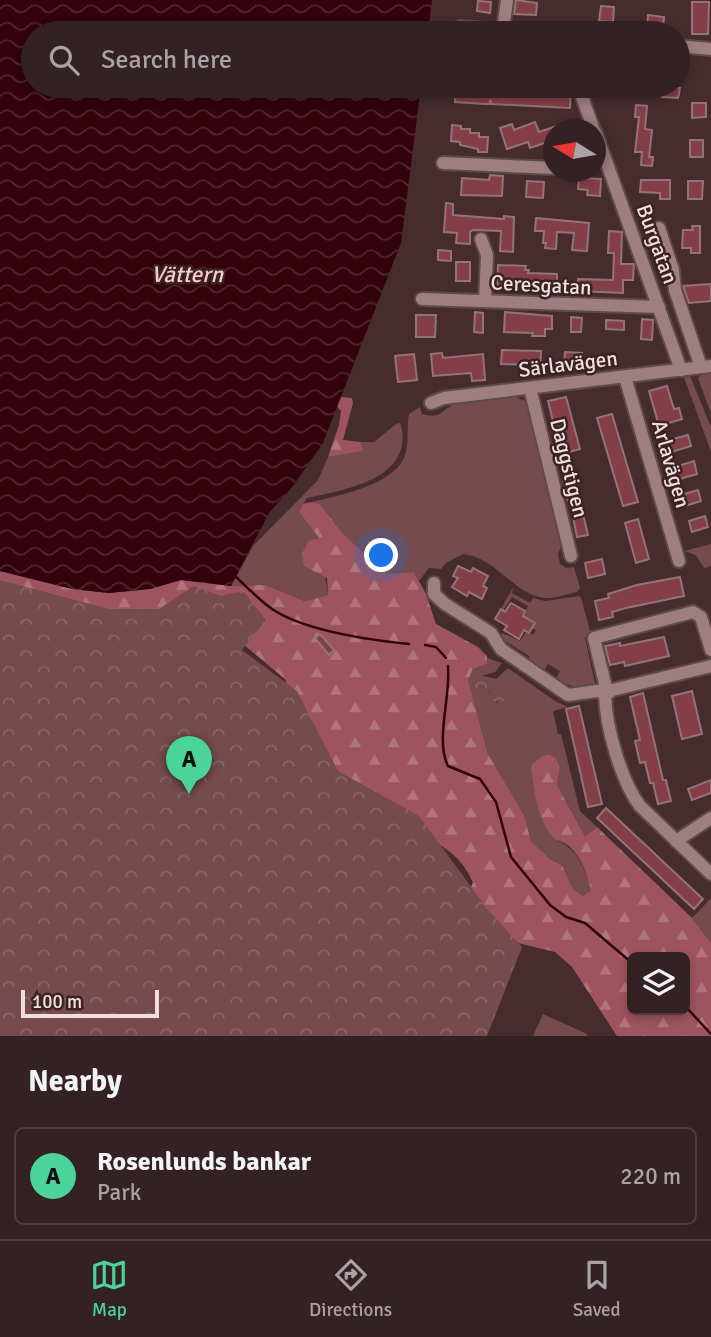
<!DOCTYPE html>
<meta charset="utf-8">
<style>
:root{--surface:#342123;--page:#3f2e30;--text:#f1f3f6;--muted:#a9a3a6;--line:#4e3e41;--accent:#4ad49c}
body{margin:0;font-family:Signika,sans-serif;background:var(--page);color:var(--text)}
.controls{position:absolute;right:21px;bottom:21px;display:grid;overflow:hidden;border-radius:10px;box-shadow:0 4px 10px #0003}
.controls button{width:63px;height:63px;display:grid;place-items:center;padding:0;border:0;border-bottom:2px solid var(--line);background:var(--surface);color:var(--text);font:35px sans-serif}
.compass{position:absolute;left:543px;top:119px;width:63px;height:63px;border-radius:50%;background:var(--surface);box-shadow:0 4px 10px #0003;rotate:281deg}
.scale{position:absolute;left:21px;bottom:18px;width:138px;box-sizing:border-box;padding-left:7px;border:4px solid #f1dfe0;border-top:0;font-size:19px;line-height:24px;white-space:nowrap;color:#f1dfe0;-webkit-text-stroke:5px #3b2225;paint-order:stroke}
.you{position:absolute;left:382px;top:556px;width:24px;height:24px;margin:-18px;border:5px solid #fff;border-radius:50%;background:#1a73e8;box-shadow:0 0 0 10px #1a73e833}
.badge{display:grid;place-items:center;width:46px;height:46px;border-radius:50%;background:var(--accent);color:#111;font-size:23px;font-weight:700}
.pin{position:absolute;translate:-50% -58px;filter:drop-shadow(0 2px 4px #0008)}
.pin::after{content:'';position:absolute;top:37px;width:24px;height:21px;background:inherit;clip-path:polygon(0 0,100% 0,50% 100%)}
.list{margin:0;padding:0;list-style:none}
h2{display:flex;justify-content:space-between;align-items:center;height:91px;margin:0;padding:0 28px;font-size:30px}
h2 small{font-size:23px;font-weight:400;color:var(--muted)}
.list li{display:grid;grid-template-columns:46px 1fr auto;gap:21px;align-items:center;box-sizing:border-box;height:98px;margin:0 14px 14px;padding:0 14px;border:2px solid var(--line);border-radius:10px}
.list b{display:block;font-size:26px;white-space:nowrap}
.list p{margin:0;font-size:23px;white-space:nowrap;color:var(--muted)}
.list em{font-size:23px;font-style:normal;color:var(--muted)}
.icon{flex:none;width:38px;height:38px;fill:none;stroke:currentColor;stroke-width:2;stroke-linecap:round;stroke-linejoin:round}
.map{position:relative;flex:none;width:711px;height:1036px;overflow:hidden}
.search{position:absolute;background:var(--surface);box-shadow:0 4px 10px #0003;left:21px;right:21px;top:21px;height:77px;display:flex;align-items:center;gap:18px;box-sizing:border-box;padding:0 24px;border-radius:38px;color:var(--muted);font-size:26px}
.sheet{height:203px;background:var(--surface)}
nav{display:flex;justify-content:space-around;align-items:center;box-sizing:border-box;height:98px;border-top:2px solid var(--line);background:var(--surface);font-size:19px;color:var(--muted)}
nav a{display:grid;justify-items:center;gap:4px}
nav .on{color:var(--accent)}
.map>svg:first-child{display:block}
.green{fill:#754b4f}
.forest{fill:url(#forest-firs);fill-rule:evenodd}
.park{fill:url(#park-crowns)}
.water{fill:url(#water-waves)}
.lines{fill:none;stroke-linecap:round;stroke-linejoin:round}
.stream{stroke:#32020d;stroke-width:2.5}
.building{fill:#843e48;stroke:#937476;stroke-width:2}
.minor-casing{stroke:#5f494b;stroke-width:16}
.minor{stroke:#9e7e81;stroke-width:12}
.labels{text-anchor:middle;stroke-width:5;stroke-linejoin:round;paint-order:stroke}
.street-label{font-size:21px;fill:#f1dfe0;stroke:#3b2225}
.water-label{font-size:23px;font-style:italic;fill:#f6cacd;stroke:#3b2225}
</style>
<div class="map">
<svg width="711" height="1036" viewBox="0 0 711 1036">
<defs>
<pattern id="forest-firs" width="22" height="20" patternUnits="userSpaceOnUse" patternTransform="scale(1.75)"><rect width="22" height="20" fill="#9d545e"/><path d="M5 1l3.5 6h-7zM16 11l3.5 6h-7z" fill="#b0747c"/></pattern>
<pattern id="park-crowns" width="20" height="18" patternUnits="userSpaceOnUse" patternTransform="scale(1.75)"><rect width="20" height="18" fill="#754b4f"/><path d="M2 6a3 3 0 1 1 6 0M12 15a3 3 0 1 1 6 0" fill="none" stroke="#896468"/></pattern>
<pattern id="water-waves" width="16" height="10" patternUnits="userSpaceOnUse" patternTransform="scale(1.75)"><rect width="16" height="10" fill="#32020d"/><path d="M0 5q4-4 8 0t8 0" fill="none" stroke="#502630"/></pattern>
</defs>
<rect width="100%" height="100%" fill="#462c2f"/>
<g class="green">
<path d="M702 374H711V414L698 378Z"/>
<path d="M690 376 711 427V452L684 377Z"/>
<path d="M514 396 529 403 562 544 558 554 560 564 566 568 574 567 580 588 577 592C567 594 554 599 544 598 514 594 495 557 463 554L446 563 441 569 429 568 419 581 414 572 387 575 343 534 320 504 312 502C337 496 392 485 404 458 410 444 406 428 409 414L420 407 422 414C439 419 441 412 452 405 462 399 501 397 514 396Z"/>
<path d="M400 423C403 430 403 437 402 445 395 483 338 491 307 498L299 512 320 539 328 595 304 601 266 585 231 586 253 546 318 480 328 457 363 451 361 442H374L396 424Z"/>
<path d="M711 544V566L704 568 696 555 684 551Z"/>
<path d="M514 586 512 593 530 603 533 598 545 601 579 596 581 598 591 634 585 638 595 684C578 688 571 688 556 678L560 671 548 664 544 670 529 660V656L502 639V633L520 641 527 631 533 635 536 630 532 628 535 623 523 616 528 606 512 597 503 611 501 609Z"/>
<path d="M487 658 502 663 495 672 481 676 494 702 497 703 503 691 497 678 508 668 555 701 568 707 553 711 558 734H561L580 811 597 827 585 836 557 785 560 767 556 758 549 754 541 757 557 841C578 848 585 870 592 890L583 896 573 889 562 865 550 859 531 841 524 815 488 754 468 680 473 669 487 664Z"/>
<path d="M711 898V943L692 918Z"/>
<path d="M543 1014 587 1034V1036H533Z"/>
</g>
<g class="forest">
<path d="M341 397 352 398 353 403 343 440 361 442 363 451 328 457 339 425 341 411 337 406Z"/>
<path d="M312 502 320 504 343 534 387 574 414 572 426 594 436 624 478 647 487 656V664L473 669 468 680 488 754 524 815 531 841 550 859 562 865 573 889 583 896 591 890C587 874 582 858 569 846 565 842 559 842 555 839 537 821 534 790 531 766L541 757 549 754 556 758 560 767 557 785 585 836 597 827 692 918 711 943V1036H617L572 967 555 952 502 939 465 903 473 882C461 858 451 851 428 838L280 732 286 680 226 630 180 613 0 604V571L72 589 109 593 150 589 181 580 231 586 266 585 304 601 328 595 327 578 304 566 302 553 309 541 319 538 299 512 303 504ZM632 957H685V1010H632Z"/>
</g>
<g class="park">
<path d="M0 580 109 609H159L194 586 221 596 237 592 245 593 266 620 242 650 297 691 338 771 419 816 489 911 522 947 487 1036H0Z"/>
<path d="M477 675 508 681 507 692H503L506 695 504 701 494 702 491 698 490 692 474 688 472 683Z"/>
</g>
<path class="water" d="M0 0H432L428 33H33V86H421L401 243 323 443 293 486 269 513 231 586 181 580 150 589 109 593 72 589 0 571Z"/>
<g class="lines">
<g class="stream">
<path d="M235 576C247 587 259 600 272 609 305 631 370 640 409 644"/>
<path d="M425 645 436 647 446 658"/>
<path d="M448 666C451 696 435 740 448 766L480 779 496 802 511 857 550 905 566 917 585 923 632 963"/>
<path d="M685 1006 711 1034"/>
</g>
</g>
<g class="building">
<path d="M516 0 537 3 536 15 514 14Z"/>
<path d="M478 1 491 2 490 13 477 11Z"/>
<path d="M692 2H709L708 34H692Z"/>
<path d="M601 6 614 7 613 22 599 21Z"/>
<path d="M648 15 664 17 663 29 647 28Z"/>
<path d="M678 58 688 59 687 70 678 69Z"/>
<path d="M636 86 680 88 679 94 678 98 662 97 663 93 635 92Z"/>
<path d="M456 87 571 92 570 108 492 104 490 100V104H484L455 102Z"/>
<path d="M692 103H706V117L692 118Z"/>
<path d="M636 105 647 106 645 129 652 130 649 157H653L652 166 641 165 642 152H635L639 117H635Z"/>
<path d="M535 122 539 132 554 127V140L530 148 528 142 507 149 500 128 512 124 514 130Z"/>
<path d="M452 125 461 126V129H470V133H479V137H488L487 152H478V149L460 145V142L451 141Z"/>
<rect x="690" y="140" width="13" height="17"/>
<path d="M490 175 503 176 502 196 461 195 462 178 489 180Z"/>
<path d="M579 178 601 179 600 196 587 195 588 190 578 189Z"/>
<path d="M641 180H670V199H660V193L640 192Z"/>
<path d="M527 181 544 182 543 198 526 197Z"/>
<path d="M688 181H703L702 199H688Z"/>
<path d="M446 203 453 204V215L504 219V216L514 217 513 252 500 251 501 231 473 230 470 232V244L456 243 457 233 444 232Z"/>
<path d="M536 218 589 223 587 251 572 250 574 233 557 232 556 249 545 248 546 243H543L544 231H535Z"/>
<path d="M692 226H700V253H691V248H682L683 230H693Z"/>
<path d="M609 231 622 232 621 264H634L633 280H623V293L577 291 578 279 613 280 614 253H608Z"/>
<path d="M438 250 451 251V261L438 260Z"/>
<rect x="456" y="262" width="14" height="19"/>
<path d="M498 265 526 266 525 270H529L528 273 557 274V289L534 288V283L517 282V289L497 288Z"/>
<path d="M711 284V301L689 303 683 286Z"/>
<path d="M475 312 483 313V333L474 332Z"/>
<path d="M505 312 552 316V329H545V336H532L533 333 504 332Z"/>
<path d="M416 315H436L435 337H416Z"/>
<path d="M571 317 582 318 581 332H571Z"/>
<path d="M642 319 653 320 652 340 641 339Z"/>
<path d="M606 320 624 321V330L606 329Z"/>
<path d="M502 350 541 351 540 372 532 371V365L501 364Z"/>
<path d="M565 352 582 353V366H573V369H564Z"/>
<path d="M442 353 443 358 483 354 485 380 472 381 471 373 433 376 431 354Z"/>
<path d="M414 354 417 380 398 382 395 356Z"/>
<path d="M667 386 674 409 679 408 682 419 659 426 649 391Z"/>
<path d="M566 397 580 449 561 454 548 401Z"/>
<path d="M612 414 638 502 623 506 597 418Z"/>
<path d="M688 435 691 446 668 453 665 441Z"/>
<path d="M694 461 697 474 676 480 672 468Z"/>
<path d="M575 478 580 498 568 501 563 480Z"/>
<path d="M698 490 701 501 685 506 681 495Z"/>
<path d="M583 514 588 535 577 537 573 517Z"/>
<path d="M705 516 708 527 692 532 689 521Z"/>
<path d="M638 519 649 559 636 563 625 523Z"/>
<path d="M602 559 605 574 588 578 585 563Z"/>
<path d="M458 566 471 572 473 568 488 576 483 586 487 588 482 599 469 592 467 596 452 587 458 578 453 576Z"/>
<path d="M680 577 684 596 626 608 612 612 613 617 599 620 595 601 609 598 608 594 637 585Z"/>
<path d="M511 603 525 611 523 616 535 623 529 633 524 630 519 639 504 630 507 626 495 619 501 609 505 612Z"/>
<path d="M320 634 334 650 329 655 315 638Z"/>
<path d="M664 637 669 656 625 666 624 662 610 665 605 646 620 643V646Z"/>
<path d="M692 691 702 734 682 739 672 696Z"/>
<path d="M643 693 663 780H666L671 801 658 804 653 783H650L645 762 640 763 635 741 640 740 630 697Z"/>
<path d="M579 706 602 804 588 807 566 709Z"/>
<path d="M711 780V793L692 800 688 789Z"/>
<path d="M606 808 703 899 694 909 597 818Z"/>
</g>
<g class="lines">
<g class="minor-casing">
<g id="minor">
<path d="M460 27 535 33"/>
<path d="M503 30 507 0"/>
<path d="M678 46 711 49"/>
<path d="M578 86 594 130"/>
<path d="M596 133 681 370"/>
<path d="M443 163 554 168"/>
<path d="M659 228 673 270 675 290 701 367"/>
<path d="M481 239 487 255 485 301"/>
<path d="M422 299 659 307"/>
<path d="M625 377 679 561"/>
<path d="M530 388 571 556"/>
<path d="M431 403 444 398 711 366"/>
<path d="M434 583V594L445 604 491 633 501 649 568 695 597 691 607 692 594 638 693 612 701 617 711 650"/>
<path d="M711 666 612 690 605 696C606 727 621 781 640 806L711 874"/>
<path d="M676 841 711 818"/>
</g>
</g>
<use href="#minor" class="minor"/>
</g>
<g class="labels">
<g class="street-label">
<text transform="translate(657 244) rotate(70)" y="7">Burgatan</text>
<text transform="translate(541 285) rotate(3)" y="7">Ceresgatan</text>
<text transform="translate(568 364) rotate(-7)" y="7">Särlavägen</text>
<text transform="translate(671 464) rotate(74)" y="7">Arlavägen</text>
<text transform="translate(569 468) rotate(76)" y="7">Daggstigen</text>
</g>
<g class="water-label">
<text x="187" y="282">Vättern</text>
</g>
</g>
</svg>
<div class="controls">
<button><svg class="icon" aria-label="layers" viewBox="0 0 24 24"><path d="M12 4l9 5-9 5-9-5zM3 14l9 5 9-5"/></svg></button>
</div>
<svg class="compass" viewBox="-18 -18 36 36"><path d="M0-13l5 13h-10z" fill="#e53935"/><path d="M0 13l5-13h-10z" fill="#a9a3a6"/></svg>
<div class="scale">100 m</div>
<div class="you"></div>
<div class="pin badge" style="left:189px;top:794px">A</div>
<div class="search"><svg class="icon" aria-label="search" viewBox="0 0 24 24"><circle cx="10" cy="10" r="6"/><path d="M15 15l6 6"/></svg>Search here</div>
</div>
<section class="sheet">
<h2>Nearby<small></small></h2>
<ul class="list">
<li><span class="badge">A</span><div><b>Rosenlunds bankar</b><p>Park</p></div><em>220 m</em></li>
</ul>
</section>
<nav>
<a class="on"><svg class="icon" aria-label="map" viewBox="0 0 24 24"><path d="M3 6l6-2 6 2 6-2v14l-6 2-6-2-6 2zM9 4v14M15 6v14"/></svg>Map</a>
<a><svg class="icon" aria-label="directions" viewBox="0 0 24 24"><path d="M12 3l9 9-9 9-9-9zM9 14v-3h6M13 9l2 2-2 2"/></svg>Directions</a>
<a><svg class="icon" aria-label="saved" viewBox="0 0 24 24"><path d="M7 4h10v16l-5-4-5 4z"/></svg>Saved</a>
</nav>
